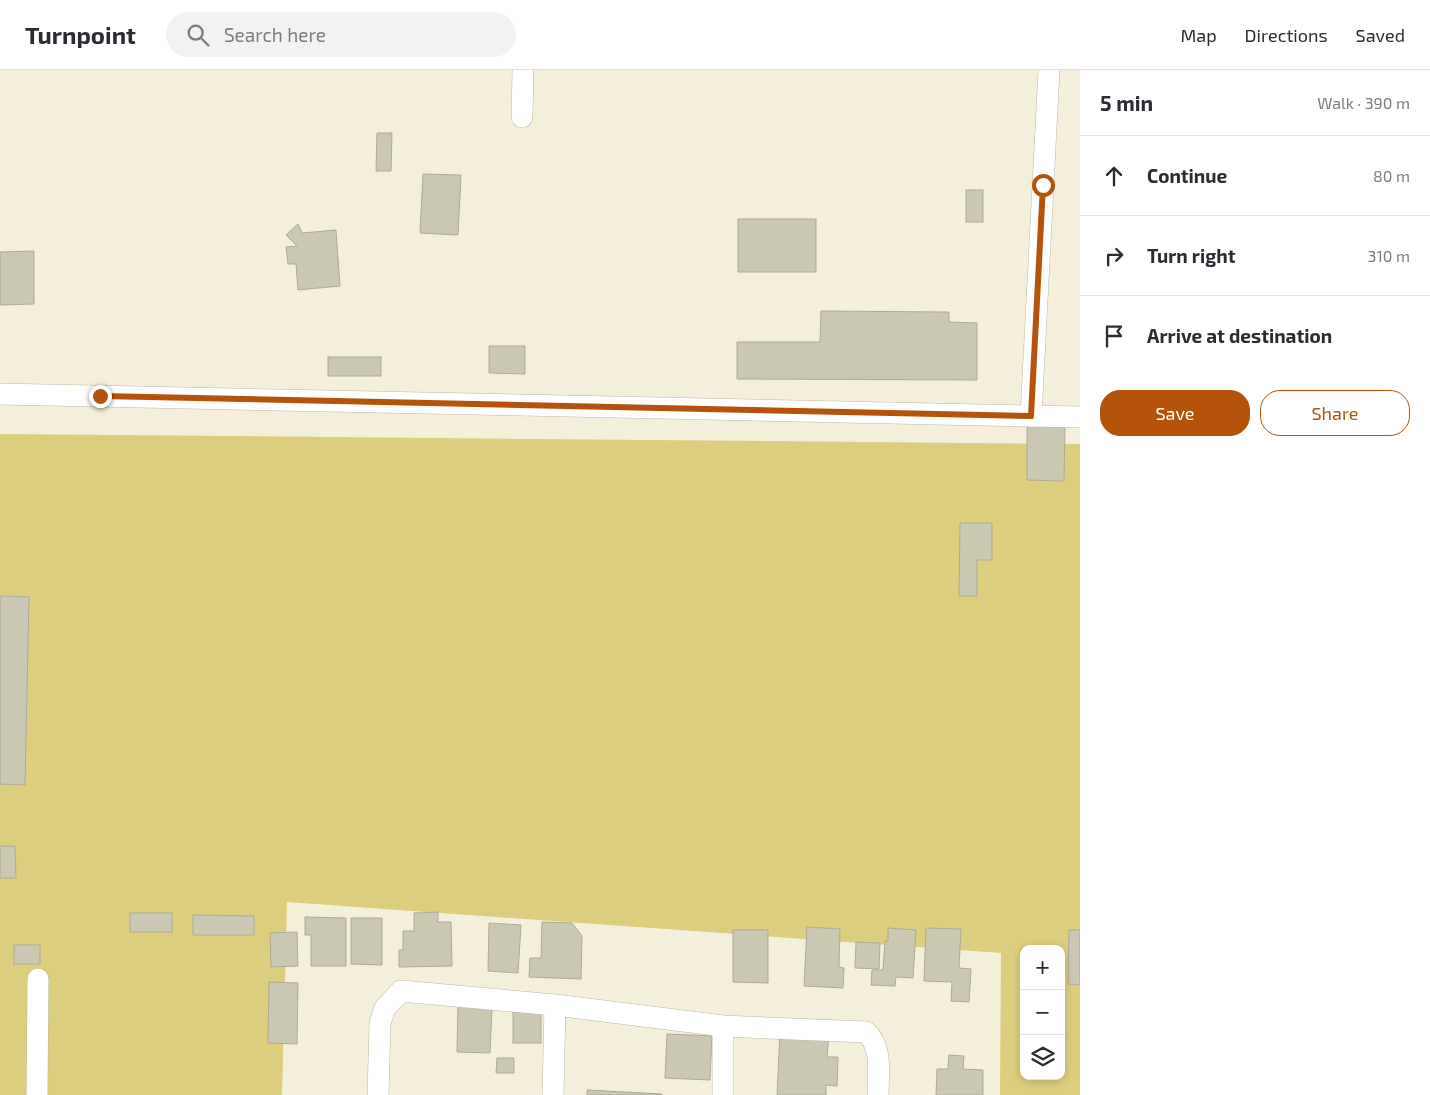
<!DOCTYPE html>
<meta charset="utf-8">
<style>
:root{--surface:#fff;--page:#f2f2f3;--text:#2b2b33;--muted:#7c7c81;--line:#e1e1e2;--accent:#b45309}
body{margin:0;font-family:"Exo 2",sans-serif;background:var(--page);color:var(--text)}
.controls{position:absolute;right:15px;bottom:15px;display:grid;overflow:hidden;border-radius:10px;box-shadow:0 2px 8px #0003}
.controls button{width:45px;height:45px;display:grid;place-items:center;padding:0;border:0;border-bottom:1px solid var(--line);background:var(--surface);color:var(--text);font:25px sans-serif}
.stop{position:absolute;width:15px;height:15px;margin:-11px;border:4px solid #b45309;border-radius:50%;background:#fff}
.stop.end{background:#b45309;border-color:#fff;box-shadow:0 1px 5px #0008}
.list{margin:0;padding:0;list-style:none}
h2{display:flex;justify-content:space-between;align-items:center;height:65px;margin:0;padding:0 20px;font-size:21px}
h2 small{font-size:16px;font-weight:400;color:var(--muted)}
.list li{display:grid;grid-template-columns:32px 1fr auto;gap:15px;align-items:center;box-sizing:border-box;height:80px;padding:0 20px;border-top:1px solid var(--line)}
.list b{display:block;font-size:19px;white-space:nowrap}
.list em{font-size:16px;font-style:normal;color:var(--muted)}
.actions{display:flex;gap:10px;padding:15px 20px}
.actions a{flex:1;padding:11px 0;border:1px solid var(--accent);border-radius:20px;text-align:center;font-size:18px;color:var(--accent)}
.actions .main{background:var(--accent);color:#fff}
.icon{flex:none;width:28px;height:28px;fill:none;stroke:currentColor;stroke-width:2;stroke-linecap:round;stroke-linejoin:round}
.map{position:relative;flex:none;width:1080px;height:1025px;overflow:hidden}
header{display:flex;align-items:center;gap:30px;box-sizing:border-box;height:70px;padding:0 25px;background:var(--surface);border-bottom:1px solid var(--line)}
header strong{font-size:24px}
nav{display:flex;gap:28px;margin-inline-start:auto;font-size:18px}
.search{width:350px;height:45px;background:var(--page);display:flex;align-items:center;gap:12px;box-sizing:border-box;padding:0 18px;border-radius:28px;color:var(--muted);font-size:19px}
main{display:flex}
aside{flex:1;background:var(--surface)}
.map>svg:first-child{display:block}
.green{fill:#ddcd7e;fill-rule:evenodd}
.building{fill:#cac7b3;stroke:#aeaa97}
.lines{fill:none;stroke-linecap:round;stroke-linejoin:round}
.minor-casing{stroke:#bbb8a5;stroke-width:22}
.minor{stroke:#fff;stroke-width:21}
.route{stroke:#b45309;stroke-width:6}
</style>
<header>
<strong>Turnpoint</strong>
<div class="search"><svg class="icon" aria-label="search" viewBox="0 0 24 24"><circle cx="10" cy="10" r="6"/><path d="M15 15l6 6"/></svg>Search here</div>
<nav><a>Map</a><a>Directions</a><a>Saved</a></nav>
</header>
<main>
<div class="map">
<svg width="1080" height="1025" viewBox="0 0 1080 1025">
<rect width="100%" height="100%" fill="#f3efdb"/>
<path class="green" d="M0 364 1080 374V1025H1000L1001 883 287 832 282 1025H0ZM1024 879H1061V1006H1024Z"/>
<g class="building">
<path d="M377 63H392L391 101H376Z"/>
<path d="M423 104 461 105 458 165 420 163Z"/>
<rect x="966" y="120" width="17" height="32"/>
<rect x="738" y="149" width="78" height="53"/>
<path d="M298 154 302 163 336 160 340 216 298 220 296 194H288L286 177 297 176 286 165Z"/>
<path d="M34 181V234L0 235V182Z"/>
<path d="M821 241 949 242V252L977 253V310L737 309V272H820Z"/>
<path d="M489 276H525V304L489 303Z"/>
<rect x="328" y="287" width="53" height="19"/>
<path d="M1027 355H1065L1064 411 1027 410Z"/>
<path d="M960 453H992V490H977V526H959Z"/>
<path d="M0 526 29 527 25 715 0 714Z"/>
<path d="M0 776H15L16 808H0Z"/>
<path d="M438 842V852H451L452 896 399 897V880H403V861H414V843Z"/>
<rect x="130" y="843" width="42" height="19"/>
<path d="M193 845 254 846V865H193Z"/>
<path d="M305 847 346 848V896H311V865H305Z"/>
<path d="M351 848H382V895L351 894Z"/>
<path d="M542 852 572 853 582 866 581 909 529 907 530 888H541Z"/>
<path d="M489 853 521 855 518 903 488 901Z"/>
<path d="M807 857 840 859 839 897 844 898 843 918 804 916Z"/>
<path d="M888 858 916 860 913 908 896 907 895 916 871 915 872 900H883L885 871H888Z"/>
<path d="M926 858 961 859 959 898 971 899 969 932 951 931 952 912 924 911Z"/>
<path d="M733 860H768V913L733 912Z"/>
<path d="M1069 860H1080V915L1068 914Z"/>
<path d="M297 862 298 896 271 897 270 863Z"/>
<path d="M856 872 880 873 879 899 855 898Z"/>
<rect x="14" y="875" width="26" height="19"/>
<path d="M269 912 298 913 297 974 268 973Z"/>
<path d="M458 935 492 936 490 983 457 982Z"/>
<rect x="513" y="942" width="28" height="31"/>
<path d="M780 962 829 964 827 987H838L837 1016 826 1015V1025H777Z"/>
<path d="M667 964 712 966 710 1010 665 1008Z"/>
<path d="M949 985 964 986 963 999 983 1000V1025H936L937 999H948Z"/>
<path d="M497 988H514V1003H496Z"/>
<path d="M587 1020 662 1024V1025H587Z"/>
</g>
<g class="lines">
<g class="minor-casing">
<g id="minor">
<path d="M522 47 523 0"/>
<path d="M0 324 1080 347"/>
<path d="M1031 346 1049 0"/>
<path d="M37 1025 38 909"/>
<path d="M378 1025 380 953 385 938 401 921 555 935 723 956 866 962C883 977 878 1004 878 1025"/>
<path d="M553 1025 555 935"/>
<path d="M723 1025V956"/>
</g>
</g>
<use href="#minor" class="minor"/>
</g>
<g class="lines">
<path class="route" d="M100 326 1031 346 1043 115"/>
</g>
</svg>
<div class="controls">
<button>+</button>
<button>−</button>
<button><svg class="icon" aria-label="layers" viewBox="0 0 24 24"><path d="M12 4l9 5-9 5-9-5zM3 14l9 5 9-5"/></svg></button>
</div>
<div class="stop" style="left:1043px;top:115px"></div>
<div class="stop end" style="left:100px;top:326px"></div>
</div>
<aside>
<h2>5 min<small>Walk · 390 m</small></h2>
<ul class="list">
<li><svg class="icon" aria-label="ahead" viewBox="0 0 24 24"><path d="M12 20V5M6 11l6-6 6 6"/></svg><div><b>Continue</b></div><em>80 m</em></li>
<li><svg class="icon" aria-label="right" viewBox="0 0 24 24"><path d="M7 20v-9h11M14 6l5 5-5 5"/></svg><div><b>Turn right</b></div><em>310 m</em></li>
<li><svg class="icon" aria-label="arrive" viewBox="0 0 24 24"><path d="M6 21V4h12l-3 4 3 4H6"/></svg><div><b>Arrive at destination</b></div></li>
</ul>
<div class="actions"><a class="main">Save</a><a>Share</a></div>
</aside>
</main>
